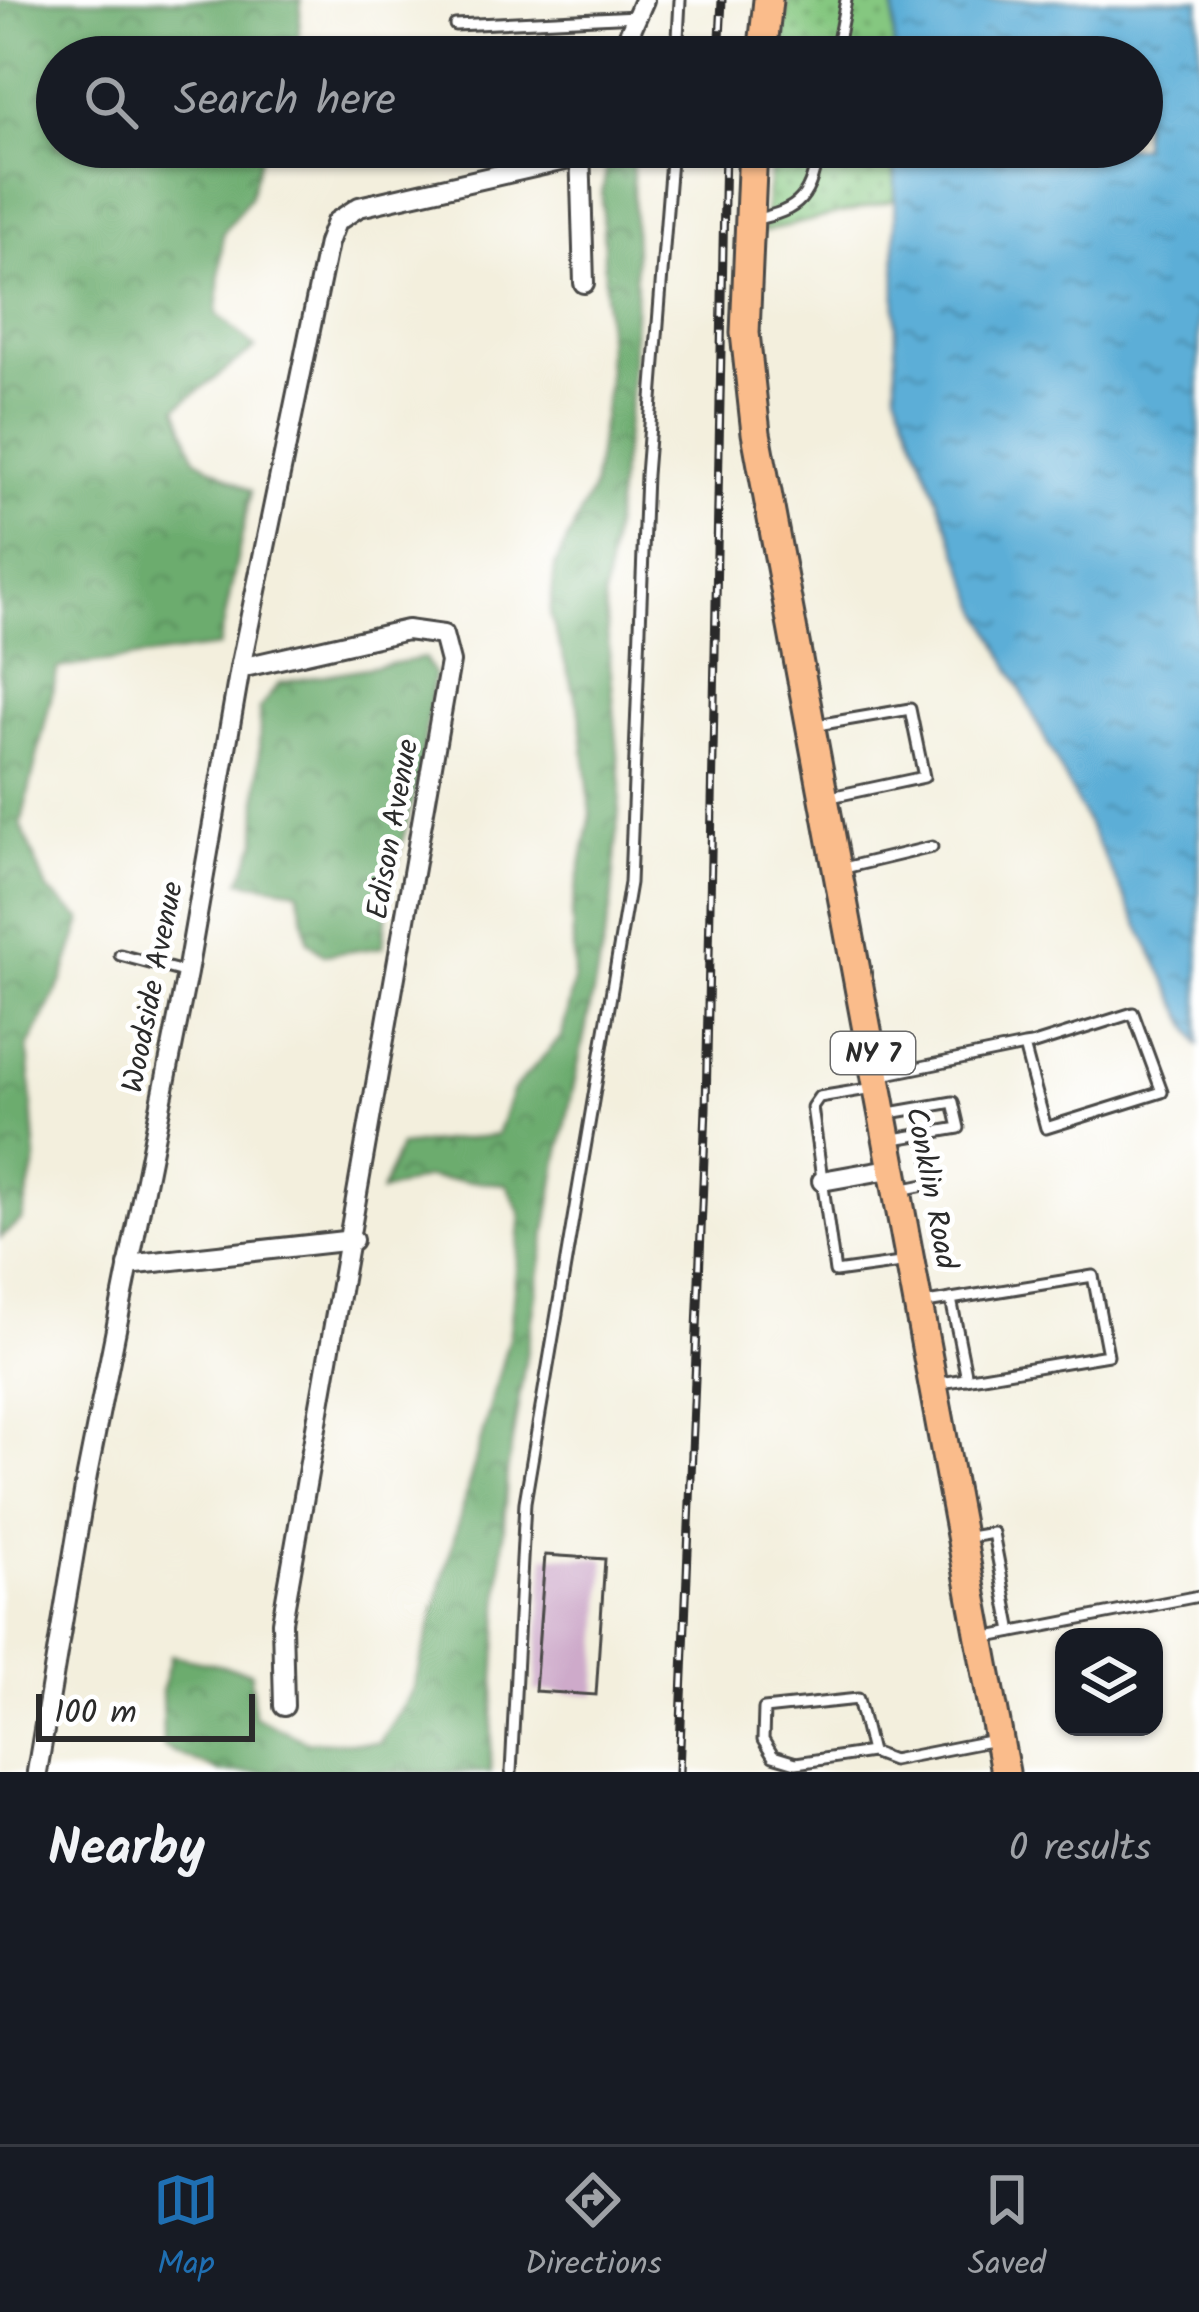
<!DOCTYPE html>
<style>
:root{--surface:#171b24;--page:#242831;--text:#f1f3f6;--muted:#9ea1a6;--line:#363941;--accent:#1f6fb2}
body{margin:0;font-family:Kalam,sans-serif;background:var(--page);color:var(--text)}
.controls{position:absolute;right:36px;bottom:36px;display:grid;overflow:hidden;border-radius:24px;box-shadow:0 3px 9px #0004}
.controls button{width:108px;height:108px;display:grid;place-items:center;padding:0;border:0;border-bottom:3px solid var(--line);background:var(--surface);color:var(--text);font:60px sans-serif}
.scale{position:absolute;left:36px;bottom:30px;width:219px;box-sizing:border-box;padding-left:12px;border:6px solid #2b2b2b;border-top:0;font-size:33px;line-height:42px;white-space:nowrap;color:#2b2b2b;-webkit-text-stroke:9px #fff;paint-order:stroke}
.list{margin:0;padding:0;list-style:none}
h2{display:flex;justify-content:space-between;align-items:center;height:156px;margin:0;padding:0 48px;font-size:51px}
h2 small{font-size:39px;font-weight:400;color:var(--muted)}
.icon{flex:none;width:66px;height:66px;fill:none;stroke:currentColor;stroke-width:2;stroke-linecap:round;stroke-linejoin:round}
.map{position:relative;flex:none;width:1199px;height:1772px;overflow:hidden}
.search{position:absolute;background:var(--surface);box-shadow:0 3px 9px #0004;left:36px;right:36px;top:36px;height:132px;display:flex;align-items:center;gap:30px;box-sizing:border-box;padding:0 42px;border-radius:66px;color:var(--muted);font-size:45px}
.sheet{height:372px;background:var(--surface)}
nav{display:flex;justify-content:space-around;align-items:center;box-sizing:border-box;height:168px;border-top:3px solid var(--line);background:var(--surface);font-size:33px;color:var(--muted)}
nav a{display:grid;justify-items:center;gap:6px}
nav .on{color:var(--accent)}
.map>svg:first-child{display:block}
.green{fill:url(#green-dots);stroke:#587956;stroke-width:3}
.forest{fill:url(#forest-crowns);stroke:#4c6c4c;stroke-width:3}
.water{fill:url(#water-ripples);stroke:#446c81;stroke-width:3}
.building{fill:#ceaaca}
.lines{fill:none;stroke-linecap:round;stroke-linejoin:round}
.lane-casing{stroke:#494846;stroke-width:15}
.street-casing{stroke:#494846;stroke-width:24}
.primary-casing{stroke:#494846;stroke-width:33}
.lane{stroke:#fff;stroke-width:9}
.street{stroke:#fff;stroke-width:18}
.primary{stroke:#fabc8b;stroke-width:27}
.rail-casing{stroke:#2b2b2b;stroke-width:9}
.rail{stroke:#fff;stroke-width:4.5;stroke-dasharray:14;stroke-linecap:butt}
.labels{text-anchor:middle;stroke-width:10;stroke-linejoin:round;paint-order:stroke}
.shield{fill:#fff;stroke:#6b6b6b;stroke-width:3}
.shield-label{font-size:27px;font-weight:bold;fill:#2b2b2b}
.street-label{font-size:30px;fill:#2b2b2b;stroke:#fff}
</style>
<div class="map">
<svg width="1199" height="1772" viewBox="0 0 1199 1772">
<defs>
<pattern id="green-dots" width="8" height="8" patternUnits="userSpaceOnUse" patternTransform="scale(3)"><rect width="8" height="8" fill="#85c780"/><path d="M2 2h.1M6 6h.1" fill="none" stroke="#6da269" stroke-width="1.8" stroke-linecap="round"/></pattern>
<pattern id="forest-crowns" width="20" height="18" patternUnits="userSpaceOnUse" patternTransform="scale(3)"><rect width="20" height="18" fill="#6cac6e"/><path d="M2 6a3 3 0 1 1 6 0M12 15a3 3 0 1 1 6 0" fill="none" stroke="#598c5b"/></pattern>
<pattern id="water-ripples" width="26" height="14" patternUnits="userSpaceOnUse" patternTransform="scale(3)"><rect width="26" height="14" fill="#5caed7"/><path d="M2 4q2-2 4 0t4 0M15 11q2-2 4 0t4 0" fill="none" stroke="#4c8eaf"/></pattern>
</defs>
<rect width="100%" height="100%" fill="#fff"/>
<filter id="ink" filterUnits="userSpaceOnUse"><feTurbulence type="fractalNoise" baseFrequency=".00833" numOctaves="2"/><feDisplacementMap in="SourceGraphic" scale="24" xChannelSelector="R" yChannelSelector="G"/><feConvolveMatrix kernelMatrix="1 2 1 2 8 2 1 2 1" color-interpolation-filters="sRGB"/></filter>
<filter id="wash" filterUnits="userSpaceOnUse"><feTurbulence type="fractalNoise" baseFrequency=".004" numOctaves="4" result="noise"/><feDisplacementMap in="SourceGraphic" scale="48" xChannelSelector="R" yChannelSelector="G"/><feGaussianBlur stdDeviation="2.7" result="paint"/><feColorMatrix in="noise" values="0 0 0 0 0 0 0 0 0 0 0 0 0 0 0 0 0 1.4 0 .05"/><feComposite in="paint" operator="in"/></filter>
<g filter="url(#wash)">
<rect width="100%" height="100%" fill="#f3efdd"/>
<g class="green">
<path d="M788 0H894V57H782Z"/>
<path d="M773 147H895V200L763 232Z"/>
</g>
<g class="forest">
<path d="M0 0H301L298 57H57V147H263L250 197 223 233 217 314 255 348 177 407 195 458 251 491 219 647 58 668 21 825 47 889 82 920 62 981 28 1048 36 1160 22 1220 0 1238Z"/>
<path d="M610 147H632L636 293 631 396 604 596 621 786 611 907 558 1161 507 1472 490 1772H220L163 1747 162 1689 171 1655 251 1672 254 1716 307 1741 379 1743 413 1689 510 1333 521 1214 506 1184 425 1178 381 1192 400 1146 497 1135 512 1091 562 1036 574 979 572 910 591 814 580 712 550 614 555 565 593 488 608 382 602 193Z"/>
<path d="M425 658 434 674 421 766 388 900 383 947 324 955 308 941 298 890 240 881 257 841 260 708 279 683Z"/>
</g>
<path class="water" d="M894 0H1199V1046L981 611 896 391 895 147H1142V57H894Z"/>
<g id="blocks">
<path class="building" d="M545 1555 605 1559 596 1695 535 1691Z"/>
</g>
</g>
<g filter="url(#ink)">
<use href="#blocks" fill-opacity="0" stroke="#494846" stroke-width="3"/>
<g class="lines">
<g class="lane-casing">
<g id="lane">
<path d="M455 25 637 16"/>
<path d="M677 57 680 0"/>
<path d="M835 57 846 0"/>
<path d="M752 220C803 210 810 197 819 147"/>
<path d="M817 725 910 709 924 777 826 798"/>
<path d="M844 868 932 847"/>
<path d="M120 955 187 973"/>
<path d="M877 1076 1024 1046 1031 1045 1133 1013 1162 1092 1046 1128 1024 1046"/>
<path d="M874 1088 819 1097 812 1107 835 1272 908 1262"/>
<path d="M884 1114 953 1102 959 1128 894 1139"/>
<path d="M900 1190 934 1183 925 1134"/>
<path d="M951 1299 967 1379"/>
<path d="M920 1304 1093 1276 1108 1355 935 1384"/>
<path d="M964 1538 993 1533 1012 1632"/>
<path d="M983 1638 1199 1596"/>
<path d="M871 1752 796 1763 773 1756 763 1740 764 1709 858 1699 871 1752 892 1760 995 1740"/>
<path d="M511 1772 525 1502 630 883 646 475 672 147"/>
</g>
</g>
<g class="street-casing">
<g id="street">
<path d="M619 57 644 0"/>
<path d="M580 147 584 283"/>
<path d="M240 668 407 630 443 635 450 662 282 1622 284 1706"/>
<path d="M822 1181 895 1168"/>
<path d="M128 1265 353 1240"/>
<path d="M37 1772 87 1475 187 973 240 668 328 243 336 222 359 207 578 157"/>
</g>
</g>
<g class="primary-casing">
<g id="primary">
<path d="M762 57 768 0"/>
<path d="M753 147 745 333 756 433 1005 1772"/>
</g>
</g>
<use href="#lane" class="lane"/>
<use href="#street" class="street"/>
<use href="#primary" class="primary"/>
<g class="rail-casing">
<g id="rail">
<path d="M719 57 722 0"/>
<path d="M679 1772 706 1108 725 147"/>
</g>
</g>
<use href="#rail" class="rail"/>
</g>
</g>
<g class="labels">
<rect class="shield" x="831" y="1032" width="84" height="42" rx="9"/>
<g class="shield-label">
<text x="873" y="1062">NY 7</text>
</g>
<g class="street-label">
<text transform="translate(392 829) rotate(-80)" y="10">Edison Avenue</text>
<text transform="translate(152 987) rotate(-79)" y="10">Woodside Avenue</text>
<text transform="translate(932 1188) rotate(79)" y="10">Conklin Road</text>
</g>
</g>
</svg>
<div class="controls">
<button><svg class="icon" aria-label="layers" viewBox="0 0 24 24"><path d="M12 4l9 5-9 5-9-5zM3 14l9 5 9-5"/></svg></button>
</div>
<div class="scale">100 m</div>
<div class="search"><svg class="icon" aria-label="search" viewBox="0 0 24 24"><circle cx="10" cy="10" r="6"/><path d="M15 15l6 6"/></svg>Search here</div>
</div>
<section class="sheet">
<h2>Nearby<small>0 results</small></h2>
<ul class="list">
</ul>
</section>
<nav>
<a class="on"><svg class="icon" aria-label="map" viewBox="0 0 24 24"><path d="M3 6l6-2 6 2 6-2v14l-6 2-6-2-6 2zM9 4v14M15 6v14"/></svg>Map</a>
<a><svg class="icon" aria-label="directions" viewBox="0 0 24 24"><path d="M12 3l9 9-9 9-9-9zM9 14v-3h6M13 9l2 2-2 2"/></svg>Directions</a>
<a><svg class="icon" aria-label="saved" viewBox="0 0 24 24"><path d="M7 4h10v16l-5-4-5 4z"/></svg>Saved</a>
</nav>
